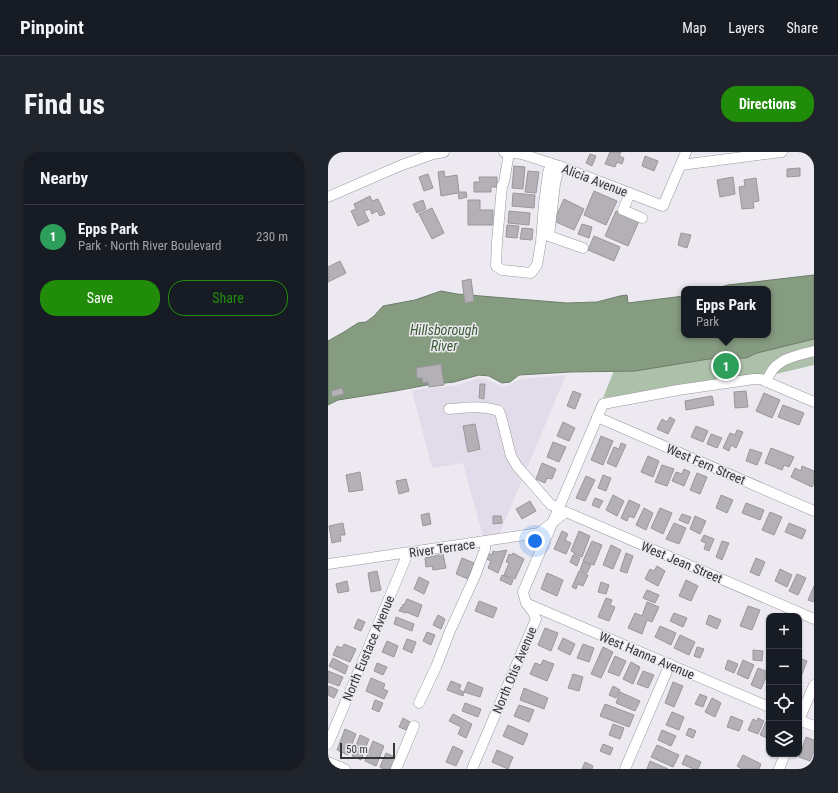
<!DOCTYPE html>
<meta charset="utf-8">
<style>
:root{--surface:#171b24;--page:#20242c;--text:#f1f3f6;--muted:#9ea1a6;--line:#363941;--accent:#218c0a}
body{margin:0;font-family:"Roboto Condensed",sans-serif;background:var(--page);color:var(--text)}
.controls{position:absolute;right:12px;bottom:12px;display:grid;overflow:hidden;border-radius:8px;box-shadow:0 1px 3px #0004}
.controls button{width:36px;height:36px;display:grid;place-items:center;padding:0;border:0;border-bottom:1px solid var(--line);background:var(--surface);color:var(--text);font:20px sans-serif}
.scale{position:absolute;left:12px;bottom:10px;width:55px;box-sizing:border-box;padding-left:4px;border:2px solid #363538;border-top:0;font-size:11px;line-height:14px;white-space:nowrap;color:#363538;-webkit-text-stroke:3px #ece9f0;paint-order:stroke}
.you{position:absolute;left:207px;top:389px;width:14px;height:14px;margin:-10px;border:3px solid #fff;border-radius:50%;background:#1a73e8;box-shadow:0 0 0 6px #1a73e833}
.badge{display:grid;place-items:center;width:26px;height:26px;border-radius:50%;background:var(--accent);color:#fff;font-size:13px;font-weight:700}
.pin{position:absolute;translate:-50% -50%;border:2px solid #fff;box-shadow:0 1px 4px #0006}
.popup{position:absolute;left:353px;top:134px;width:90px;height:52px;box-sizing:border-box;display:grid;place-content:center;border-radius:8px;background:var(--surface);filter:drop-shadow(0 1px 3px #0005);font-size:13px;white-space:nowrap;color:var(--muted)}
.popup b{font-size:15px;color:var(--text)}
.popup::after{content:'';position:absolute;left:50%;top:100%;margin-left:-8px;border:8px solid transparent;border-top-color:var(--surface)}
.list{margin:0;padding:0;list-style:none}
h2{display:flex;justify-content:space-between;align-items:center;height:52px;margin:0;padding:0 16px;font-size:17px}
h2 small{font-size:13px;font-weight:400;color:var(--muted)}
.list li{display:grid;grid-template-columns:26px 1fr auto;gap:12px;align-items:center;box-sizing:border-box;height:64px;padding:0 16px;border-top:1px solid var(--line)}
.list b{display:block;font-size:15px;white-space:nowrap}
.list p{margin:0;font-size:13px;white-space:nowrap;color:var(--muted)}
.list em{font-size:13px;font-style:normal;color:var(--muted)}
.actions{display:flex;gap:8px;padding:12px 16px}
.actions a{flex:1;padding:9px 0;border:1px solid var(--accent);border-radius:16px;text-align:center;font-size:14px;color:var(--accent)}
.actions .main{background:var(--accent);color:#fff}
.icon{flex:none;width:22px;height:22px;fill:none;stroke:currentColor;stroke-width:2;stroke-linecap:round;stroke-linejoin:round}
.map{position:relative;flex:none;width:486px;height:617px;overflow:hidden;border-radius:16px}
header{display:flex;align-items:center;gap:24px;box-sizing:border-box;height:56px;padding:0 20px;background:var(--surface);border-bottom:1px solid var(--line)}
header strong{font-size:19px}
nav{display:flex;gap:22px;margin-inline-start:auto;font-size:14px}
.intro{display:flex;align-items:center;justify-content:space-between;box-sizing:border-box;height:96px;padding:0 24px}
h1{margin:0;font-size:28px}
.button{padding:10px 18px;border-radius:16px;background:var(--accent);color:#fff;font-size:14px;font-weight:700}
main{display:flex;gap:24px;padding:0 24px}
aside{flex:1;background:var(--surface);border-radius:16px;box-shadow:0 1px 3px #0004}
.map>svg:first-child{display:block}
.built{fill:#e2dbe9}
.green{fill:#adc0aa}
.water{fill:#859c81;stroke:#6d7d6b}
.building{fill:#b3b0b6;stroke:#99969c}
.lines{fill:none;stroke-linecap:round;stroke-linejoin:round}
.minor-casing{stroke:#9a979d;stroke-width:11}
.minor{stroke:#fff;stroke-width:10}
.labels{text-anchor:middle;stroke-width:3;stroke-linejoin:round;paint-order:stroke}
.street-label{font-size:13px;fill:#363538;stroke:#ece9f0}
.water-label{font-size:14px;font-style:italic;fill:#375a31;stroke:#ece9f0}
</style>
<header>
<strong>Pinpoint</strong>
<nav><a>Map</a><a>Layers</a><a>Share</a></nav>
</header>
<div class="intro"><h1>Find us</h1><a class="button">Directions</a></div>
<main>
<aside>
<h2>Nearby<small></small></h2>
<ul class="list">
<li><span class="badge" style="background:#2e9e5b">1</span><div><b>Epps Park</b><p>Park · North River Boulevard</p></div><em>230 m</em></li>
</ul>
<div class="actions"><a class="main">Save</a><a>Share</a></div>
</aside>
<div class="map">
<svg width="486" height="617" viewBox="0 0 486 617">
<rect width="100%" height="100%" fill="#ece9f0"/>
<path class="built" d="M238 223 171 383 155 385 135 311 104 316 84 239 100 236 126 234 151 226 160 228 174 235 183 233 192 227Z"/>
<path class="green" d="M486 184V213L435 225 275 246 287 216Z"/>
<path class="water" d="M486 123V187L429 201 418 206 381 207 307 219 242 220 191 223 182 230 174 231 161 224 151 223 126 230 99 233 67 239 10 248 0 253V189L16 180 30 171 38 170 46 164 55 154 87 148 113 139 129 142 165 145 239 151 269 150 292 144 299 143 300 151 356 144V183H440V137H386L400 133Z"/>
<g class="building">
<path d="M282 0H293L291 4 296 6 294 12 289 10 287 15 277 12Z"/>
<path d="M262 2 268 4 264 14 258 11Z"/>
<path d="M317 4 330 9 326 19 314 14Z"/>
<path d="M186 14 197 15 195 37 184 36Z"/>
<path d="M472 16V24L459 25V17Z"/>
<path d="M116 19 117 25 129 23 131 40H138L139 45 131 47 130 41 113 44 110 20Z"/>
<path d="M200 19 211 20 208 41 197 40Z"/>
<path d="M100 22 105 36 96 39 91 25Z"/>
<path d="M151 25H169V35H163V40H146V30H152Z"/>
<path d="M405 25 407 42 392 45 389 28Z"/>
<path d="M428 26 431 49 425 50 426 56 414 57 411 35 417 34 416 28Z"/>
<path d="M266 39 289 49 278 73 256 63Z"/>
<path d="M185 41 207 43 206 56 184 54Z"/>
<path d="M42 44 44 49 50 47 57 62 52 64 49 59 44 62 42 57 36 59 41 69 30 74 23 59 28 57 26 52Z"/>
<path d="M236 47 256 57 246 78 226 69Z"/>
<path d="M95 48 98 57 89 61 85 52Z"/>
<path d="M140 48H152V58H165V73H140Z"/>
<path d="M104 56 116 81 104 87 91 62Z"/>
<path d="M181 59 202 61 201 73 180 71Z"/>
<path d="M288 59 311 69 300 94 277 84Z"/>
<path d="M254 72 264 75 261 86 250 82Z"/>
<path d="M179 73 191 74 189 86 178 85Z"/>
<path d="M194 76 205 77 204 88 192 87Z"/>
<path d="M353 81 363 83 359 96 350 93Z"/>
<path d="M266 84 292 95 286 109 260 98Z"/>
<path d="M12 109 18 121 0 130V115Z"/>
<path d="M143 127 146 149 137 151 134 129Z"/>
<path d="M113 212 116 233 101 235 100 230 95 231 94 226H89L88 216Z"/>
<path d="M152 232H157L156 247 151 246Z"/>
<path d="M14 236 16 242 4 245 3 239Z"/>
<path d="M245 239 253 242 247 257 239 254Z"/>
<path d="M418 239 420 255 407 256 406 240Z"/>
<path d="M436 241 452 248 444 266 428 259Z"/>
<path d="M384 244 386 253 358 258 357 249Z"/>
<path d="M455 253 476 261 471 273 450 265Z"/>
<path d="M342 265 347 268 340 282 329 277 334 267 339 270Z"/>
<path d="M235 270 247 276 241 289 229 284Z"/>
<path d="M147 272 152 297 140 300 135 274Z"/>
<path d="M368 274 380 279 375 290 363 285Z"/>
<path d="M409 278 415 280 408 296 403 293 401 299 395 296 402 281 407 283Z"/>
<path d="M383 282 394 286 389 296 379 292Z"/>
<path d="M273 284 285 289 275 313 263 308Z"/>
<path d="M225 290 238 295 231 310 219 305Z"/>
<path d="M293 291 298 293 288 315 279 311 286 295 291 297Z"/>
<path d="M443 296 466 305 461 315 456 313 454 318 437 311Z"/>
<path d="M422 297 434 301 429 313 418 309Z"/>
<path d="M320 304 331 309 325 325 313 320Z"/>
<path d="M214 311 228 317 224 327 219 326 217 331 208 327Z"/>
<path d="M334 313 346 317 339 334 327 330Z"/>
<path d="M474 314 486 319V331L484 335 463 325 467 316 473 319Z"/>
<path d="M356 317 362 320 356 334 344 329 348 320 354 322Z"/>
<path d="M32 320 35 338 21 340 18 323Z"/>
<path d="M369 321 379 325 372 342 362 338Z"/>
<path d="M275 323 283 326 278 339 270 336Z"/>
<path d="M258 324 267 328 257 349 248 346Z"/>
<path d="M78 327 81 339 71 342 68 329Z"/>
<path d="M285 343 296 349 289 364 278 358Z"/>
<path d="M393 343 405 348 399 361 388 356Z"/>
<path d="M267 346 275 349 271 356 264 353Z"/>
<path d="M301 348 312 353 306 366 301 364 299 369 293 366Z"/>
<path d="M202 349 208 359 194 367 188 357Z"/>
<path d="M418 351 436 358 432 368 414 361Z"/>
<path d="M316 356 325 361 318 378 308 373Z"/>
<path d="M332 356 344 361 335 382 323 376Z"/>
<path d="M442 360 454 365 446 383 434 378Z"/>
<path d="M101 361 103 372 95 374 93 363Z"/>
<path d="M354 362 363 365 360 372 351 368Z"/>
<path d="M165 364H173L174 371 165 372Z"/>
<path d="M367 364 378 369 372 382 362 377Z"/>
<path d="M15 371 17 383H12L13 389 4 391 1 374Z"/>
<path d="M346 371 358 376 351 392 338 387Z"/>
<path d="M461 371 478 378 474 387 457 380Z"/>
<path d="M234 379 240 382 237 388 243 391 238 402 226 397Z"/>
<path d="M251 379 262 384 254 405 246 402 247 401 243 399Z"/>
<path d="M376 383 386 387 381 399 376 397 378 391 373 389Z"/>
<path d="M264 389 274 393 266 413 255 409Z"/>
<path d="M394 389 401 391 394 408 388 405Z"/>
<path d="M283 393 293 398 285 417 275 413Z"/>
<path d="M179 398 170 421 160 416 163 409 156 406 158 400 164 403 165 399 168 400Z"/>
<path d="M185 401 196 407 187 427 176 423 181 411 178 410 181 402 184 403Z"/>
<path d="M298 401 305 404 299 421 292 419Z"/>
<path d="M115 402 118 416 105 418 104 414 98 415 97 406Z"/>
<path d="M245 403 252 406 249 414 242 410Z"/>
<path d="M134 406 146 411 140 427 128 422Z"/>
<path d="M428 406 437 410 431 424 422 420Z"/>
<path d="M255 410 263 413 259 421 252 418Z"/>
<path d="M329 414 337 419 330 434 317 427 322 417 326 419Z"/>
<path d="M452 417 464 423 459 435 447 429Z"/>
<path d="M49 419 53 438 43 440 40 421Z"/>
<path d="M251 419 260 423 255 434 250 432 248 437 244 435Z"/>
<path d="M219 421 235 428 229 444 213 437Z"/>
<path d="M469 422 478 426 470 443 461 439Z"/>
<path d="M174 423 185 428 183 433 172 428Z"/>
<path d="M91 425 101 430 96 442 86 437Z"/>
<path d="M358 428 370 434 363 449 351 444Z"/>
<path d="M19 429 21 439 10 441 8 432Z"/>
<path d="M273 430 281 433 278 442 270 440Z"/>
<path d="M486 434V450L480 448Z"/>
<path d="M319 438 331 443 327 451 315 446Z"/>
<path d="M278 446 284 448 282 453 287 455 281 469 270 465Z"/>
<path d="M79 447 94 453 90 465 78 460V461L71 459 73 455 74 456 75 452 76 453Z"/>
<path d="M151 449 169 456 165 466 147 459Z"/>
<path d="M319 450 331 455 324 470 319 468 314 482 300 476 307 461 314 464Z"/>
<path d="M420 454 432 458 424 478 412 474Z"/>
<path d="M346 461 359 466 355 475 342 469Z"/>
<path d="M110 463 117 467 113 477 105 473Z"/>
<path d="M381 463 393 468 389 477 378 472Z"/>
<path d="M68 465 86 472 84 479 66 472Z"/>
<path d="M30 467 37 470 33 479 26 476Z"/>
<path d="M332 474 348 481 343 493 327 485Z"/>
<path d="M217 476 230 481 223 499 210 493Z"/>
<path d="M99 480 107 483 103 493 95 489Z"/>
<path d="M352 483 367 490 361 503 346 496Z"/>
<path d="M235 486 247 492 242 503 230 497Z"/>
<path d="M79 487 88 490 84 501 75 497Z"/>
<path d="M59 489 70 494 66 505 54 500Z"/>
<path d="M16 492 28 497 22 510 5 503 9 494 14 496Z"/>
<path d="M255 492 266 496 261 510 249 506Z"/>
<path d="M275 495 285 500 273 526 263 522Z"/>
<path d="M369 495 376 497 372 506 366 504Z"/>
<path d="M425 498 435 499 434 509 425 508Z"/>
<path d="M287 504 298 509 291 524 280 520Z"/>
<path d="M5 506 20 514 17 522 1 514Z"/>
<path d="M471 506 479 509 474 522 471 521Z"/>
<path d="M215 508 226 512 219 529 202 522 207 511 213 513Z"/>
<path d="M400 508 410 512 406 521 397 517Z"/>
<path d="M415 508 426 513 420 527 409 522Z"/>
<path d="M303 510 312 515 305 532 295 527Z"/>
<path d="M49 511 59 515 55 523 46 519Z"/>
<path d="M430 516 440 520 433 537 423 533Z"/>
<path d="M0 519 15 525 11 534 0 530Z"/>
<path d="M315 519 326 523 320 536 309 532Z"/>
<path d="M245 522 255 525 251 539 240 536Z"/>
<path d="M43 526 57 532 55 537 60 539 56 547 38 539Z"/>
<path d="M123 529 133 533 131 538 136 540 135 544 119 538Z"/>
<path d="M140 530 155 536 152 545 136 540Z"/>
<path d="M345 530 355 534 346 555 337 551Z"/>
<path d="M1 534 10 538 6 546 0 543V536Z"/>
<path d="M285 534 292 538 288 546 281 543Z"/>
<path d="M196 536 220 546 216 557 192 548Z"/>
<path d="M292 540 312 549 307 559 288 551Z"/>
<path d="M372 542 379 545 375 555 367 552Z"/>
<path d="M384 546 393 551 387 565 377 560Z"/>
<path d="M47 548 55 551 51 560 44 557Z"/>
<path d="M137 551 153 557 150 565 134 559Z"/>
<path d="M277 552 306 563 301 575 272 564Z"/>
<path d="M191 553 206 558 201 570 186 564Z"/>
<path d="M344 560 356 565 351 578 338 573Z"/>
<path d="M125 562 144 572 138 586 130 582 133 575 121 569Z"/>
<path d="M403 564 415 569 411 579 399 575Z"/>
<path d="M75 566 82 570 78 578 71 575Z"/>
<path d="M430 566 436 569 430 582 420 578 425 567 429 569Z"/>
<path d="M438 570 441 571V587L432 583Z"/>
<path d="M285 572 296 576 292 587 281 583Z"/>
<path d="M180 573 200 582 195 593 175 584Z"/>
<path d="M361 576 368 579 365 586 358 583Z"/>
<path d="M17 577 28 582 20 603 9 598Z"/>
<path d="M334 578 348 584 343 594 330 588Z"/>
<path d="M32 583 41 587 33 608 24 604Z"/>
<path d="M478 585 486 588V599L482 609 471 605Z"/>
<path d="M45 589 56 594 48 614 37 609Z"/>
<path d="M275 592 285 596 282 603 272 599Z"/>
<path d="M329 593 351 603 345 615 323 605Z"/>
<path d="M125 594 135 599 128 614 118 610Z"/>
<path d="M169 598 185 605 180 617 164 610Z"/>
<path d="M58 601 69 606 64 617H55L52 615Z"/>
<path d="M358 603 373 610 370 617H366L354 612Z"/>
<path d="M415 603 433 612 431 617H414L409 614Z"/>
<path d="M322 609 340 617H319Z"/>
<path d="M257 610 265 614 264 617H254Z"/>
</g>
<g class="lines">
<g class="minor-casing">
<g id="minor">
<path d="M176 0 194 2 231 14 335 54 358 0"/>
<path d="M181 1 176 30 174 34 169 90 168 114 174 118 203 121 209 113 213 90 216 52 220 21 223 12"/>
<path d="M353 13 454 0"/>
<path d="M231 14 227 32 221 84 255 96"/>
<path d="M302 41 295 58 314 66"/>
<path d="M0 45 74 13 105 2 116 0"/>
<path d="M439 230C444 207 467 204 486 199"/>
<path d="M121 257C137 256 156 253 171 259L173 264 183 304 189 314 223 353 231 355"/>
<path d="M269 265 486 359"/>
<path d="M0 412 211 381 238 360 486 467"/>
<path d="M200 452 441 555"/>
<path d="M91 551 108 515 122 479 147 424 157 397 158 389"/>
<path d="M471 568 486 533"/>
<path d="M471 568 486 574"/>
<path d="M0 592 80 401"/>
<path d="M0 610 17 617"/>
<path d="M68 617 86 574"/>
<path d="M144 617 208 467 205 460 198 451 195 440 275 252 350 238 426 227H433L439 230 486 250"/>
<path d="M297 617 342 512"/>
<path d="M451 617 457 602"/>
</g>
</g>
<use href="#minor" class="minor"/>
</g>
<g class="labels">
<g class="street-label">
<text transform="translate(267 28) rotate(21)" y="5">Alicia Avenue</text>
<text transform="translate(378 312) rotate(23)" y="5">West Fern Street</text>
<text transform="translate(114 396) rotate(-8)" y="5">River Terrace</text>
<text transform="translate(354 410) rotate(23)" y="5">West Jean Street</text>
<text transform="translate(40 496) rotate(-67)" y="5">North Eustace Avenue</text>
<text transform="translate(319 503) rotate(23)" y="5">West Hanna Avenue</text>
<text transform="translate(186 518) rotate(-67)" y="5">North Otis Avenue</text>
</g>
<g class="water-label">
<text x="116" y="183">Hillsborough<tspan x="116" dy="16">River</tspan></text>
</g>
</g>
</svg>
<div class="controls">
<button>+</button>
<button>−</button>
<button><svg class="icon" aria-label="locate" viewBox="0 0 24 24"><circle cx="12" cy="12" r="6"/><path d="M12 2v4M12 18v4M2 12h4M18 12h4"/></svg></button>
<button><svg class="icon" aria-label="layers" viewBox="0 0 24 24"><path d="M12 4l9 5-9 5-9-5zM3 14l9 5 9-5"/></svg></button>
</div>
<div class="scale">50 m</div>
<div class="you"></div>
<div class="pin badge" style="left:398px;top:214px;background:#2e9e5b">1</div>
<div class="popup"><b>Epps Park</b>Park</div>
</div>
</main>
